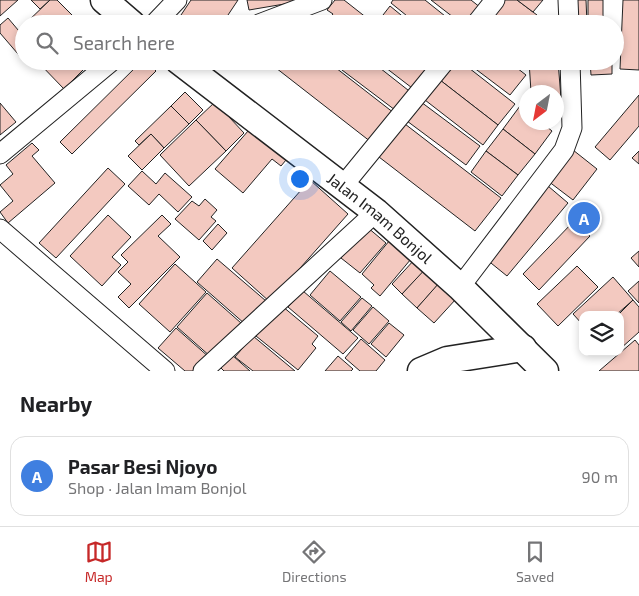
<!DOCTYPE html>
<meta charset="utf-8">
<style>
:root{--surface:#fff;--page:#f6f6f6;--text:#202124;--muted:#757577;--line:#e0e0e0;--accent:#c62828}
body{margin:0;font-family:"Exo 2",sans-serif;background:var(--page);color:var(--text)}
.controls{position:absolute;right:15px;bottom:15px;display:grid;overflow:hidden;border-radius:10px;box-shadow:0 2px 8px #0003}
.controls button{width:45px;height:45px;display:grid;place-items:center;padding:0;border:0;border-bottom:1px solid var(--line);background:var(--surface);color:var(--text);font:25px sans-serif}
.compass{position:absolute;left:519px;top:85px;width:45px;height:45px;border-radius:50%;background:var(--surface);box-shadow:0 2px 8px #0003;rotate:212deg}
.you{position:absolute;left:299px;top:178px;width:18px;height:18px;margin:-12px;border:4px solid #fff;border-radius:50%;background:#1a73e8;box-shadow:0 0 0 8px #1a73e833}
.badge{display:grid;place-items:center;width:32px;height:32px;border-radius:50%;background:var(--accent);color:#fff;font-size:16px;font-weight:700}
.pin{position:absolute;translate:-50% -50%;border:2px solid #fff;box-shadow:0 1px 5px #0006}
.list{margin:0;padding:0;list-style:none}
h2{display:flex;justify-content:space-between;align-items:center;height:65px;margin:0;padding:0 20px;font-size:21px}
h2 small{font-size:16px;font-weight:400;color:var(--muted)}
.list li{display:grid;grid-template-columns:32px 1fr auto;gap:15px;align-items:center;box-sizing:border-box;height:80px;margin:0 10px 10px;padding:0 10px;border:1px solid var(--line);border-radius:15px}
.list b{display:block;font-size:19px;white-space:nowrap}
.list p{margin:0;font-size:16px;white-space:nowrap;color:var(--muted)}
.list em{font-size:16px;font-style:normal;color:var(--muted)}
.icon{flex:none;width:28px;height:28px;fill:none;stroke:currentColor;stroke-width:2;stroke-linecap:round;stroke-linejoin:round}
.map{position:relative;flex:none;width:639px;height:371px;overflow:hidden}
.search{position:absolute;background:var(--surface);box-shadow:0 2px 8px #0003;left:15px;right:15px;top:15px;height:55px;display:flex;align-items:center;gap:12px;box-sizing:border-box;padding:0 18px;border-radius:28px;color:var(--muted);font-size:19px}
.sheet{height:155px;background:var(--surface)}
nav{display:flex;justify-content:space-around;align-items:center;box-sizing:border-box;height:70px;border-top:1px solid var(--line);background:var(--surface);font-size:14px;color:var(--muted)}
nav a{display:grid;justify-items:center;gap:2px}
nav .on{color:var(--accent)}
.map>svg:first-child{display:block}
.building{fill:#f3c9c0;stroke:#222}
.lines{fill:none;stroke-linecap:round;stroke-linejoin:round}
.street-casing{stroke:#222;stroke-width:21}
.secondary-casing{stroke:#222;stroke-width:29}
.street{stroke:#fff;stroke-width:19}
.secondary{stroke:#fff;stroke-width:26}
.labels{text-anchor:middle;stroke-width:4;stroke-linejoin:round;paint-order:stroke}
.street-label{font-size:16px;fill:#222;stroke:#fff}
</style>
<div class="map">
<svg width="639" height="371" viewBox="0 0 639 371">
<rect width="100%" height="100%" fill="#fff"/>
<g class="building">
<path d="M0 0H18L0 16Z"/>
<path d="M31 0H50L40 9Z"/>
<path d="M50 0H57L73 16 65 24H25Z"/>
<path d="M191 0H238L222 24H187L179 18Z"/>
<path d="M247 0H308L249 10Z"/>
<path d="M335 0H344L372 22 371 24H330L327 21 333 14 327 10Z"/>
<path d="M393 0H425L455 24H417L391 3Z"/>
<path d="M431 0H471L481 8 469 24H462Z"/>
<path d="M503 0H517L537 15 530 24H504L492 15Z"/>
<path d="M517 0H543L533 12Z"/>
<path d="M572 0H586L587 24H573Z"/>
<rect x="588" y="0" width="15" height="24"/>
<path d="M623 0H639V70L620 69Z"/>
<path d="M390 6 412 24H376Z"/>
<path d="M310 14 323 24H303Z"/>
<path d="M492 15 504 24H485Z"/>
<path d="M8 18 24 37V61L0 33V25Z"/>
<path d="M37 61H84L88 65 64 89Z"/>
<path d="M142 61H146L156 71 72 154 60 142Z"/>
<path d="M267 61H327L394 113 371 142Z"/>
<path d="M331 61H343L339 67Z"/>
<path d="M349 61H371L413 94 399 113 342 70Z"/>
<path d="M377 61H415L430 73 416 91Z"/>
<path d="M419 61H441L433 72Z"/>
<path d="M455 61H460L515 104 498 125 440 80Z"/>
<path d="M465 61H508L526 75 510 95Z"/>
<path d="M529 61H558L562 111 556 112V92H531Z"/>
<path d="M590 61H612V74L591 75Z"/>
<path d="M440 80 498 125 483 145 425 100Z"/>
<path d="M185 92 203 110 189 124 171 106Z"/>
<path d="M639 95V126L610 160 595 147Z"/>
<path d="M215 102 244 133 226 151 196 120Z"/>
<path d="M421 102 480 146 466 165 407 121Z"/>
<path d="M0 103 16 122 0 135Z"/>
<path d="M171 106 189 124 164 148 151 134 139 145 135 141Z"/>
<path d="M520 106 526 111V122H541L552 131 535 154 503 129Z"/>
<path d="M196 120 226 151 189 186 160 155Z"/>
<path d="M255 123 291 154 281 166 272 159 243 193 215 169Z"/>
<path d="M405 124 501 198 475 231 379 157Z"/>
<path d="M503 129 535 154 518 175 486 151Z"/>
<path d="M151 134 164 148 142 170 128 156Z"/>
<path d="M32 143 39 150 32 156 55 183 8 223 0 212 13 201 0 185 13 174 6 165Z"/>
<path d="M573 150 597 169 573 200 548 181Z"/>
<path d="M486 151 518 175 502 196 471 172Z"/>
<path d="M639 151V164L632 158Z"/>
<path d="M108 168 125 184 56 258 39 243Z"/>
<path d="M142 171 156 184 165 173 192 197 178 212 159 194 149 205 128 186Z"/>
<path d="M310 180 348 214 270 302 232 268Z"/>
<path d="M548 186 568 203 507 276 486 259Z"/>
<path d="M205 199 217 210 211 217 216 221 199 240 175 219 192 201 199 206Z"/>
<path d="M108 215 131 237 112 257 121 265 102 286 70 256Z"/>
<path d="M162 215 171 224 158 236 180 257 129 308 118 297 131 284 118 272 128 262 121 255Z"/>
<path d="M574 221 590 236 539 290 523 274Z"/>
<path d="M218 224 227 233 212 250 203 241Z"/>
<path d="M367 227 386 243 360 273 341 258Z"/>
<path d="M394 235 416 253 380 296 371 288 374 285 362 274Z"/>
<path d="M639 251V267L631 258Z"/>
<path d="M217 259 266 301 245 324 197 282Z"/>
<path d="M415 259 426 269 402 294 392 284Z"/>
<path d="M175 264 206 292 170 332 139 304Z"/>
<path d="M429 265 444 278 417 308 402 294Z"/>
<path d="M577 266 598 287 558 326 537 304Z"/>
<path d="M330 271 361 297 340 321 310 295Z"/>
<path d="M613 277 633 300 616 315H583V325L573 314Z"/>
<path d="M639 281V303L628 291Z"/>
<path d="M439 283 456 299 434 323 417 308Z"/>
<path d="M303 291 358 338 343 354 288 307Z"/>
<path d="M207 293 241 323 211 357 177 327Z"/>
<path d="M362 298 372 306 351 331 341 322Z"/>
<path d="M633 300 639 307V332L620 349V315H618Z"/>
<path d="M282 306 318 336 312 344 316 348 298 370 256 336Z"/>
<path d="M373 307 389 321 369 344 353 330Z"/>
<path d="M389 323 404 335 386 357 371 344Z"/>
<path d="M176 328 210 358 199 371H185L158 348Z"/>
<path d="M253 336 295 371H253L235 357Z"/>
<path d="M361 339 385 360 376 371H360L345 358Z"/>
<path d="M635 340 639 345V371H599Z"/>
<path d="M232 355 250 371H224L221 368Z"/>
<path d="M338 356 353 369 351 371H325Z"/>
</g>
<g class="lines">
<g class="street-casing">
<g id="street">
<path d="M568 0 569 24"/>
<path d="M154 24 177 0"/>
<path d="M259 24 322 0"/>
<path d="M476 24 495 0"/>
<path d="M0 154 112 61"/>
<path d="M342 187 445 61"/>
<path d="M0 229 165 371"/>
<path d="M460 287 564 150 572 128 570 61"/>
<path d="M203 371 376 212"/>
</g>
</g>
<g class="secondary-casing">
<g id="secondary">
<path d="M104 0 132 24"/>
<path id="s1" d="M179 61 376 212 460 287 545 371"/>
<path d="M421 371 447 360 523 348"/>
</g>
</g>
<use href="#street" class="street"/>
<use href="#secondary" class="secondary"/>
</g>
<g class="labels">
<g class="street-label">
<text dy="6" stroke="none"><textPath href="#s1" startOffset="255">Jalan Imam Bonjol</textPath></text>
</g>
</g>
</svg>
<div class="controls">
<button><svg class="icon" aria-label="layers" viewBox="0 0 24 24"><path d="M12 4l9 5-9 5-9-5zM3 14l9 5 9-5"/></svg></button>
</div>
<svg class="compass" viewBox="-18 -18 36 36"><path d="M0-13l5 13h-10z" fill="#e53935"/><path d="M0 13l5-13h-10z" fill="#757577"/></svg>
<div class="you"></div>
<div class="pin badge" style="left:584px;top:218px;background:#3f7fe0">A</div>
<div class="search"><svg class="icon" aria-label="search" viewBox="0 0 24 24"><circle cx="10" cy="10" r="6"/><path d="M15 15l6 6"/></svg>Search here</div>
</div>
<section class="sheet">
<h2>Nearby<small></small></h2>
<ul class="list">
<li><span class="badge" style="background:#3f7fe0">A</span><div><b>Pasar Besi Njoyo</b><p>Shop · Jalan Imam Bonjol</p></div><em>90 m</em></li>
</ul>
</section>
<nav>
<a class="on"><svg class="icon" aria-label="map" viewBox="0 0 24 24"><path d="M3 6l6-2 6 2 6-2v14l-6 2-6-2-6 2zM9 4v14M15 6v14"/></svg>Map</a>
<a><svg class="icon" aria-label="directions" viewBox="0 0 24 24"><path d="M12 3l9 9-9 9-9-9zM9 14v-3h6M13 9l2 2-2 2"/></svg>Directions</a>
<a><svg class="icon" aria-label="saved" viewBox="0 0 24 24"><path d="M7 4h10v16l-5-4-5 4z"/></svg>Saved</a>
</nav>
